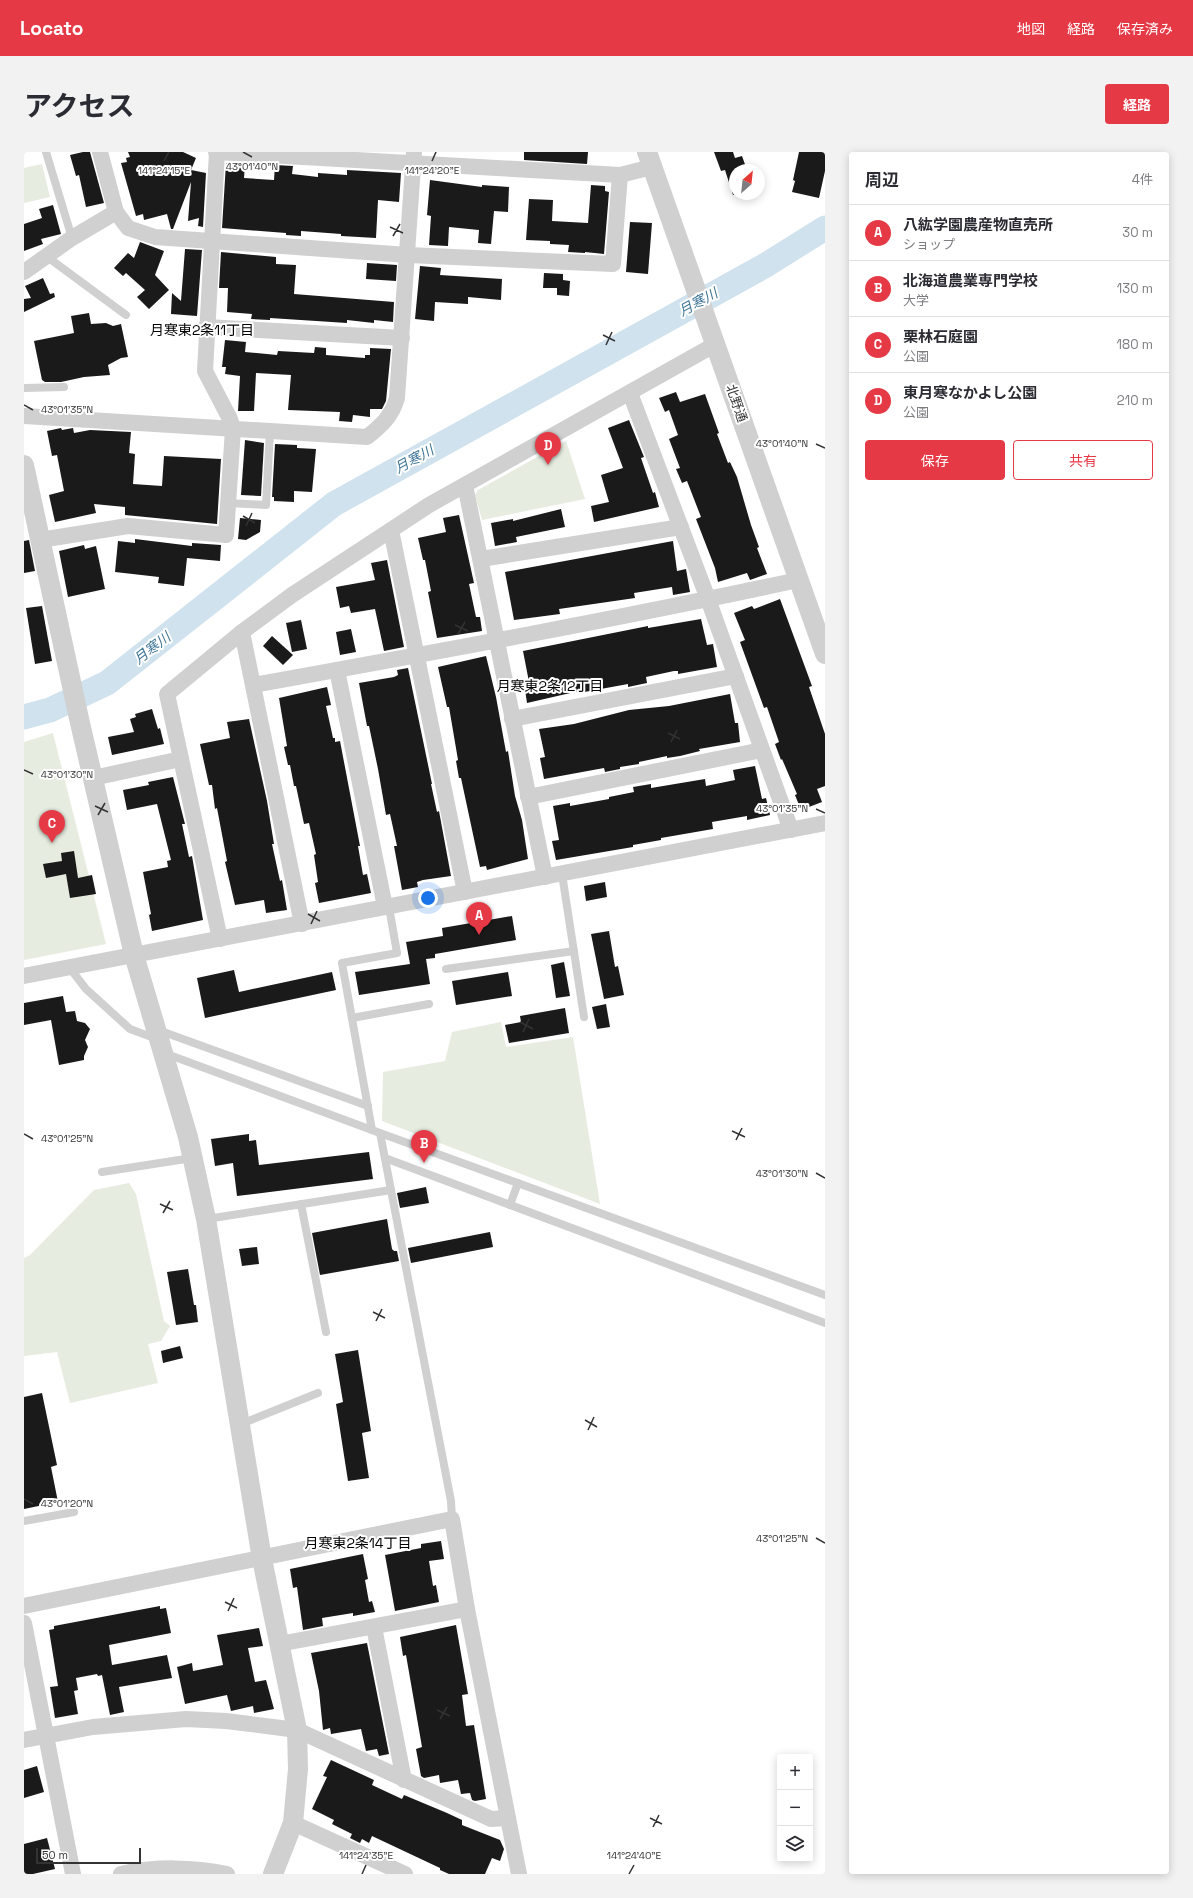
<!DOCTYPE html>
<html lang="ja">
<meta charset="utf-8">
<style>
:root{--surface:#fff;--page:#f2f2f3;--text:#2b2b33;--muted:#7c7c81;--line:#e1e1e2;--accent:#e63946}
body{margin:0;font-family:"Space Grotesk","Noto Sans JP",sans-serif;background:var(--page);color:var(--text)}
.controls{position:absolute;right:12px;bottom:12px;display:grid;overflow:hidden;border-radius:4px;box-shadow:0 2px 10px #0003}
.controls button{width:36px;height:36px;display:grid;place-items:center;padding:0;border:0;border-bottom:1px solid var(--line);background:var(--surface);color:var(--text);font:20px sans-serif}
.compass{position:absolute;left:705px;top:12px;width:36px;height:36px;border-radius:50%;background:var(--surface);box-shadow:0 2px 10px #0003;rotate:27deg}
.scale{position:absolute;left:12px;bottom:10px;width:105px;box-sizing:border-box;padding-left:4px;border:2px solid #333;border-top:0;font-size:11px;line-height:14px;white-space:nowrap;color:#333;-webkit-text-stroke:3px #fff;paint-order:stroke}
.you{position:absolute;left:404px;top:746px;width:14px;height:14px;margin:-10px;border:3px solid #fff;border-radius:50%;background:#1a73e8;box-shadow:0 0 0 6px #1a73e833}
.badge{display:grid;place-items:center;width:26px;height:26px;border-radius:50%;background:var(--accent);color:#fff;font-size:13px;font-weight:700}
.pin{position:absolute;translate:-50% -33px;filter:drop-shadow(0 1px 2px #0008)}
.pin::after{content:'';position:absolute;top:21px;width:14px;height:12px;background:inherit;clip-path:polygon(0 0,100% 0,50% 100%)}
.list{margin:0;padding:0;list-style:none}
h2{display:flex;justify-content:space-between;align-items:center;height:52px;margin:0;padding:0 16px;font-size:17px}
h2 small{font-size:13px;font-weight:400;color:var(--muted)}
.list li{display:grid;grid-template-columns:26px 1fr auto;gap:12px;align-items:center;box-sizing:border-box;height:56px;padding:0 16px;border-top:1px solid var(--line)}
.list b{display:block;font-size:15px;white-space:nowrap}
.list p{margin:0;font-size:13px;white-space:nowrap;color:var(--muted)}
.list em{font-size:13px;font-style:normal;color:var(--muted)}
.actions{display:flex;gap:8px;padding:12px 16px}
.actions a{flex:1;padding:9px 0;border:1px solid var(--accent);border-radius:4px;text-align:center;font-size:14px;color:var(--accent)}
.actions .main{background:var(--accent);color:#fff}
.icon{flex:none;width:22px;height:22px;fill:none;stroke:currentColor;stroke-width:2;stroke-linecap:round;stroke-linejoin:round}
.map{position:relative;flex:none;width:801px;height:1722px;overflow:hidden;border-radius:4px}
header{display:flex;align-items:center;gap:24px;box-sizing:border-box;height:56px;padding:0 20px;background:var(--accent);color:#fff}
header strong{font-size:19px}
nav{display:flex;gap:22px;margin-inline-start:auto;font-size:14px}
.intro{display:flex;align-items:center;justify-content:space-between;box-sizing:border-box;height:96px;padding:0 24px}
h1{margin:0;font-size:28px}
.button{padding:10px 18px;border-radius:4px;background:var(--accent);color:#fff;font-size:14px;font-weight:700}
main{display:flex;gap:24px;padding:0 24px}
aside{flex:1;background:var(--surface);border-radius:4px;box-shadow:0 2px 10px #0003}
.map>svg:first-child{display:block}
.green{fill:#e6ecdf}
.lines{fill:none;stroke-linecap:round;stroke-linejoin:round}
.river{stroke:#cfe2ee;stroke-width:25}
.building{fill:#1a1a1a}
.service{stroke:#d0d0d0;stroke-width:8}
.minor{stroke:#d0d0d0;stroke-width:16}
.tertiary{stroke:#d0d0d0;stroke-width:20}
.ticks{fill:none;stroke:#333;stroke-width:1.5}
.labels{text-anchor:middle;stroke-width:4;stroke-linejoin:round;paint-order:stroke}
.street-label{font-size:13px;fill:#333;stroke:#fff}
.water-label{font-size:14px;font-style:italic;fill:#3f7597;stroke:#fff}
.neighbourhood-label{font-size:14px;fill:#000;stroke:#fff}
.ticks-label{font-size:10px;text-anchor:middle;fill:#333;stroke:#fff;stroke-width:4;stroke-linejoin:round;paint-order:stroke}
</style>
<header>
<strong>Locato</strong>
<nav><a>地図</a><a>経路</a><a>保存済み</a></nav>
</header>
<div class="intro"><h1>アクセス</h1><a class="button">経路</a></div>
<main>
<div class="map">
<svg width="801" height="1722" viewBox="0 0 801 1722">
<rect width="100%" height="100%" fill="#fff"/>
<g class="green">
<path d="M18 12 26 45 0 51V16Z"/>
<path d="M542 289 561 347 458 368 451 343 454 338Z"/>
<path d="M29 581 82 792 0 808V590Z"/>
<path d="M477 870 482 895 549 885 576 1052 358 969 359 920 421 909 428 880Z"/>
<path d="M105 1031 112 1042 140 1169 146 1174 137 1189 124 1192 134 1231 46 1251 33 1200 0 1204V1106L6 1103 70 1038Z"/>
</g>
<g class="lines">
<path class="river" d="M0 565 26 558 83 531 310 352 742 113 801 76"/>
</g>
<g class="building">
<path d="M59 0H66L80 51 62 55 55 23 52 24 46 3Z"/>
<path d="M104 0H159L172 6 167 18 182 21 179 75 174 74 175 66 164 69 167 30 149 77H147L143 62 120 68 119 62 112 64 97 11 103 10 102 6 106 5Z"/>
<path d="M500 0H564L563 12 500 8Z"/>
<path d="M690 0H709L711 6 718 4 723 18H711V42L709 43 701 18 697 19Z"/>
<path d="M775 0H801V19L795 46 768 40 771 29 769 28Z"/>
<path d="M202 11 221 12 220 26 250 28 251 13 269 14 268 22 294 25V21L323 23V18L377 21 375 50 354 48 352 86 317 84V82L277 79V84L262 83V81L198 76Z"/>
<path d="M406 28 458 35V33L485 35 484 60 470 59 467 92 454 91 455 78 425 75 424 94 405 93 407 64 403 63Z"/>
<path d="M567 33 581 34V39L585 40 580 102 561 100V101L544 100 545 93 526 92V89L502 88 505 47 529 48 528 69 564 71Z"/>
<path d="M29 53 37 82 17 87 19 92 0 99V72L18 66 15 57Z"/>
<path d="M606 70 628 71 624 122 602 120Z"/>
<path d="M116 90 140 99 131 123 145 138 125 157 113 145 121 138 102 121 99 124 90 116 104 101 110 106Z"/>
<path d="M161 97 178 98 173 164 147 162 148 141 157 149Z"/>
<path d="M197 100 252 105V112L272 113 270 142 370 150 369 170 350 168V171L323 168V171L246 166V168L227 167 228 162 203 160 204 136H195Z"/>
<path d="M343 111 373 113 372 129 342 127Z"/>
<path d="M396 114 417 116 416 123 478 127 477 148 444 145V152L411 150 410 169 391 167Z"/>
<path d="M520 121 539 122V128L546 129 545 144 533 143V136H519Z"/>
<path d="M19 126 26 142 30 141 31 145 0 160V147L7 146 1 134Z"/>
<path d="M65 161 67 172 82 171 89 174 97 172 104 205 97 206 84 213 86 223 60 225 37 230H21L18 228 10 189 50 181 47 164Z"/>
<path d="M201 188 222 190 221 200 253 203 254 199 290 201 291 195 302 196V203L341 206V203H346V196L367 197 362 249 358 257H346V265L329 263 328 270 315 269 316 260 264 258 267 223 232 221 230 259H214L216 224 201 222 202 215H198Z"/>
<path d="M652 240 656 250 681 242 695 281 693 282 704 311 706 310 713 325 727 373 735 395 733 396 743 422 726 428 723 421 694 430 691 416 672 367 677 365 663 329 658 331 652 317 656 316 645 287 654 283 645 258 641 260 635 246Z"/>
<path d="M605 268 620 305 617 306 629 341 631 340 635 355 570 370 567 354 585 350 577 323 599 316 584 276Z"/>
<path d="M37 276 38 278 49 276 50 281 66 278 107 280 105 301 111 302 109 332 138 334 140 304 197 307 193 372 101 363V355L70 352 72 361 31 370 25 343 40 339 33 303 28 304 23 279Z"/>
<path d="M221 288 240 291 237 344 217 343Z"/>
<path d="M251 292 273 293V296L292 297 288 340 270 339V350L250 349V345H248Z"/>
<path d="M537 357 541 375 492 385 493 390 471 394 467 371 489 367V369Z"/>
<path d="M435 363 450 431 445 432 452 465H456L458 479 413 486 404 440 407 439 401 408H399L394 386 422 380 419 366Z"/>
<path d="M216 366 237 368 236 380 222 388 214 387Z"/>
<path d="M111 387 168 394V391L197 393 196 409 163 406 160 434 134 431 135 425 91 420 94 389 111 391Z"/>
<path d="M5 388 11 419 0 421V389Z"/>
<path d="M649 389 653 419 662 417 666 440 649 443 648 435 610 441 611 446 535 457 536 462 490 468 481 420Z"/>
<path d="M60 393 61 397 72 394 81 437 44 445 35 399Z"/>
<path d="M363 408 380 495 360 499 351 457 327 461 325 454 316 456 312 435 351 428 347 411Z"/>
<path d="M756 447 788 534 785 535 801 582V634L793 637 798 650 777 658 771 643 773 642 758 607 757 608 751 592 755 590 743 555 740 556 716 490 721 488 710 461 728 454 730 457Z"/>
<path d="M18 454 28 509 11 512 2 456Z"/>
<path d="M677 467 683 493 689 492 693 515 654 522V519H650L622 525 623 531 604 535V532L555 541V539L503 551 500 531 505 530 499 499 624 474V476Z"/>
<path d="M277 468 283 497 268 500 262 471Z"/>
<path d="M327 477 332 500 316 503 312 480Z"/>
<path d="M248 484 269 503 259 513 239 494Z"/>
<path d="M462 504 472 545 482 600 484 599 491 644 498 668 504 707 463 718 462 714 456 715 437 626H435L432 609 434 608 425 555H423L414 515Z"/>
<path d="M384 516 408 632H407L413 660 415 659 427 724 399 728 393 730 394 735 378 738 370 694H373L366 662 362 663 354 617 345 574H343L335 531 370 525 374 523 373 518Z"/>
<path d="M303 535 307 553 302 554 309 586H311V590L316 589 336 694H334L339 723 343 722 347 741 295 751 291 731 294 730 290 703 292 702 285 671 280 672 272 634H270L266 613H264L260 595 263 594 255 546Z"/>
<path d="M706 542 711 571H714L716 590 675 597 676 599 656 604 643 606V604L615 610V612L596 615V617L581 620 580 616 520 627 516 606 521 605 515 577 550 572 605 558 645 554Z"/>
<path d="M128 557 134 577 136 576 140 592 88 603 84 585 110 580 106 567 112 565 111 562Z"/>
<path d="M225 567 243 649 250 692H248L256 729 258 728 263 758 242 761 240 748 211 753 201 710 203 709 193 656 191 657 188 633H185L176 592 206 586 203 570Z"/>
<path d="M731 614 738 647 742 646 746 663 723 668V664L688 670 689 677 637 686V688L609 693V695L532 708 528 689 535 688 529 654 546 651V654L585 647V645L610 640 609 635 627 632V636L681 627 682 634 711 628 709 618Z"/>
<path d="M149 625 161 672H158L165 705 168 704 179 768 128 779 125 763 127 762 119 720 144 715 143 709 147 708 133 652 103 658 99 638 125 633 124 630Z"/>
<path d="M50 699 54 726 68 723 72 742 46 746 42 722 22 726 19 712 38 709 37 701Z"/>
<path d="M581 730 583 745 562 749 560 734Z"/>
<path d="M488 764 492 788 411 802V806L402 807 406 832 335 843 331 820 386 812 382 790 419 784 418 776Z"/>
<path d="M585 779 591 815 594 814 600 843 580 847 567 782Z"/>
<path d="M540 810 546 844 532 846 527 813Z"/>
<path d="M210 818 215 840 308 820 312 838 181 866 173 826Z"/>
<path d="M484 820 488 844 432 853 428 829Z"/>
<path d="M39 844 42 860 51 859 53 869 61 871 66 877 61 888 64 895 60 904V908L35 913 27 868 0 873V851Z"/>
<path d="M582 852 586 875 573 877 568 855Z"/>
<path d="M541 856 545 881 485 891 481 873 497 870 496 864Z"/>
<path d="M225 982V989L232 988 235 1013 345 1000 349 1027 213 1044 209 1011 191 1014 187 987Z"/>
<path d="M402 1035 405 1051 376 1056 373 1041Z"/>
<path d="M363 1067 368 1097 370 1099H373L375 1109 296 1123 288 1081Z"/>
<path d="M466 1080 469 1095 387 1111 384 1096Z"/>
<path d="M233 1095 235 1112 218 1114 215 1097Z"/>
<path d="M164 1117 170 1153H172L174 1170 152 1173 143 1120Z"/>
<path d="M156 1194 159 1206 139 1211 137 1199Z"/>
<path d="M334 1198 347 1279 338 1281 345 1326 324 1329 312 1252 319 1250 311 1202Z"/>
<path d="M18 1241 33 1313 27 1315 34 1350 0 1357V1245Z"/>
<path d="M417 1389 420 1407 405 1409 409 1434 412 1433 415 1450 371 1459 361 1403 397 1396V1392Z"/>
<path d="M339 1402 344 1427 341 1428 345 1450 348 1449 351 1460 329 1464V1461L298 1466 299 1474 279 1478 273 1435 269 1436 266 1417Z"/>
<path d="M136 1454V1457L142 1456 147 1481 85 1493 88 1513 143 1503 148 1526 95 1535 100 1560 86 1563 78 1523 74 1524 73 1522 52 1526 54 1538 50 1539 54 1562 31 1566 26 1535 34 1534 25 1478 30 1477V1474Z"/>
<path d="M432 1473 444 1542 438 1543 442 1574 450 1573 462 1647 451 1649 448 1648 446 1641 437 1642 434 1628 416 1631 415 1623 400 1626 397 1624 392 1597 398 1595 382 1503 379 1504 376 1485Z"/>
<path d="M235 1476 239 1494 224 1496 231 1530 242 1528 250 1557 230 1561 229 1554 207 1559 203 1543 161 1552 153 1515 168 1511 169 1519 199 1513 193 1483Z"/>
<path d="M343 1491 365 1602 355 1604 353 1597 342 1599 337 1577 307 1582 306 1576 299 1578 295 1539 287 1501Z"/>
<path d="M307 1608 350 1628 348 1633 378 1647 380 1643 423 1661 438 1668V1673L476 1688 480 1697 476 1709 468 1706 461 1722H425L416 1718V1716L348 1684 345 1691 338 1687 336 1691 326 1686 328 1682 308 1672 310 1668 288 1657 303 1625 299 1624Z"/>
<path d="M13 1614 20 1640 0 1646V1618Z"/>
<path d="M23 1686 31 1717 9 1722H0V1692Z"/>
</g>
<g class="lines">
<g class="service">
<path d="M22 0 48 86"/>
<path d="M22 104 102 163"/>
<path d="M0 236 40 235"/>
<path d="M204 351 242 353 246 279"/>
<path d="M538 722 560 865"/>
<path d="M45 815 62 837 106 877 133 887"/>
<path d="M422 817 550 799"/>
<path d="M328 866 405 852"/>
<path d="M134 878 344 954"/>
<path d="M140 901 356 981 427 1349 428 1367"/>
<path d="M348 978 318 811 373 801 365 755"/>
<path d="M356 981 801 1143"/>
<path d="M361 1006 801 1171"/>
<path d="M78 1020 168 1006"/>
<path d="M277 1052 302 1180"/>
<path d="M486 1053 494 1031"/>
<path d="M183 1067 367 1038"/>
<path d="M217 1272 294 1241"/>
<path d="M0 1369 50 1360"/>
</g>
<g class="minor">
<path d="M76 0 92 60 104 76 131 85 384 103 589 112 596 23"/>
<path d="M192 0 596 23 628 15"/>
<path d="M0 120 48 86 92 60"/>
<path d="M182 175 378 186"/>
<path d="M606 241 684 447 767 678"/>
<path d="M0 264 343 285C357 274 368 264 373 246L390 0"/>
<path d="M441 333 521 725"/>
<path d="M367 378 441 740"/>
<path d="M16 388 104 374 202 383 209 277 206 267 181 219 193 0"/>
<path d="M457 407 657 375"/>
<path d="M218 480 278 772"/>
<path d="M313 518 361 755"/>
<path d="M230 533C412 500 594 467 774 428"/>
<path d="M488 567 712 524"/>
<path d="M69 626 157 607"/>
<path d="M504 645 738 598"/>
<path d="M196 787 143 542 218 480 268 443 405 353 692 192"/>
<path d="M0 824 801 671"/>
<path d="M0 1454 428 1367 443 1457 495 1722"/>
<path d="M0 1471 49 1722"/>
<path d="M350 1475 380 1628"/>
<path d="M255 1492 443 1457"/>
<path d="M0 1588 69 1575 162 1567 202 1569 273 1578 467 1667 484 1666"/>
<path d="M269 1671 381 1722"/>
<path d="M97 1722C131 1714 170 1715 203 1722"/>
</g>
<g class="tertiary">
<path d="M623 0 801 502"/>
<path d="M0 313 56 571 110 803 164 985 182 1067 238 1407 273 1578 274 1617 269 1671 249 1722"/>
</g>
</g>
<path class="ticks" d="M219 0 228 5M140 9 145 0M408 9 412 0M366 75 379 81M369 84 376 72M579 183 591 189M582 193 588 180M0 253 9 258M792 292 801 296M219 364 231 371M222 374 228 361M431 473 444 479M434 482 441 470M644 581 656 587M647 590 653 578M0 618 9 622M71 654 84 660M792 657 801 661M74 663 81 651M284 762 296 769M287 772 293 759M496 870 509 877M499 880 505 867M708 979 721 985M0 982 9 987M712 988 718 976M792 1021 801 1026M136 1052 149 1058M139 1061 146 1049M349 1160 361 1166M352 1169 358 1157M561 1268 573 1275M564 1278 570 1265M0 1347 9 1352M792 1386 801 1391M201 1450 213 1456M204 1459 210 1446M413 1558 426 1564M416 1567 423 1555M626 1666 638 1672M629 1675 635 1663M338 1722 342 1713M605 1722 610 1713"/>
<g class="labels">
<g class="street-label">
<text transform="translate(713 251) rotate(71)" y="5">北野通</text>
</g>
<g class="water-label">
<text transform="translate(674 150) rotate(-29)" y="5">月寒川</text>
<text transform="translate(390 307) rotate(-29)" y="5">月寒川</text>
<text transform="translate(128 496) rotate(-38)" y="5">月寒川</text>
</g>
<g class="neighbourhood-label">
<text x="178" y="183">月寒東2条11丁目</text>
<text x="526" y="539">月寒東2条12丁目</text>
<text x="334" y="1396">月寒東2条14丁目</text>
</g>
</g>
<g class="ticks-label">
<text x="228" y="18">43°01'40"N</text>
<text x="140" y="22">141°24'15"E</text>
<text x="408" y="22">141°24'20"E</text>
<text x="43" y="261">43°01'35"N</text>
<text x="758" y="295">43°01'40"N</text>
<text x="43" y="626">43°01'30"N</text>
<text x="758" y="660">43°01'35"N</text>
<text x="43" y="990">43°01'25"N</text>
<text x="758" y="1025">43°01'30"N</text>
<text x="43" y="1355">43°01'20"N</text>
<text x="758" y="1390">43°01'25"N</text>
<text x="342" y="1707">141°24'35"E</text>
<text x="610" y="1707">141°24'40"E</text>
</g>
</svg>
<div class="controls">
<button>+</button>
<button>−</button>
<button><svg class="icon" aria-label="layers" viewBox="0 0 24 24"><path d="M12 4l9 5-9 5-9-5zM3 14l9 5 9-5"/></svg></button>
</div>
<svg class="compass" viewBox="-18 -18 36 36"><path d="M0-13l5 13h-10z" fill="#e53935"/><path d="M0 13l5-13h-10z" fill="#7c7c81"/></svg>
<div class="scale">50 m</div>
<div class="you"></div>
<div class="pin badge" style="left:455px;top:783px">A</div>
<div class="pin badge" style="left:400px;top:1011px">B</div>
<div class="pin badge" style="left:28px;top:691px">C</div>
<div class="pin badge" style="left:524px;top:313px">D</div>
</div>
<aside>
<h2>周辺<small>4件</small></h2>
<ul class="list">
<li><span class="badge">A</span><div><b>八紘学園農産物直売所</b><p>ショップ</p></div><em>30 m</em></li>
<li><span class="badge">B</span><div><b>北海道農業専門学校</b><p>大学</p></div><em>130 m</em></li>
<li><span class="badge">C</span><div><b>栗林石庭園</b><p>公園</p></div><em>180 m</em></li>
<li><span class="badge">D</span><div><b>東月寒なかよし公園</b><p>公園</p></div><em>210 m</em></li>
</ul>
<div class="actions"><a class="main">保存</a><a>共有</a></div>
</aside>
</main>
